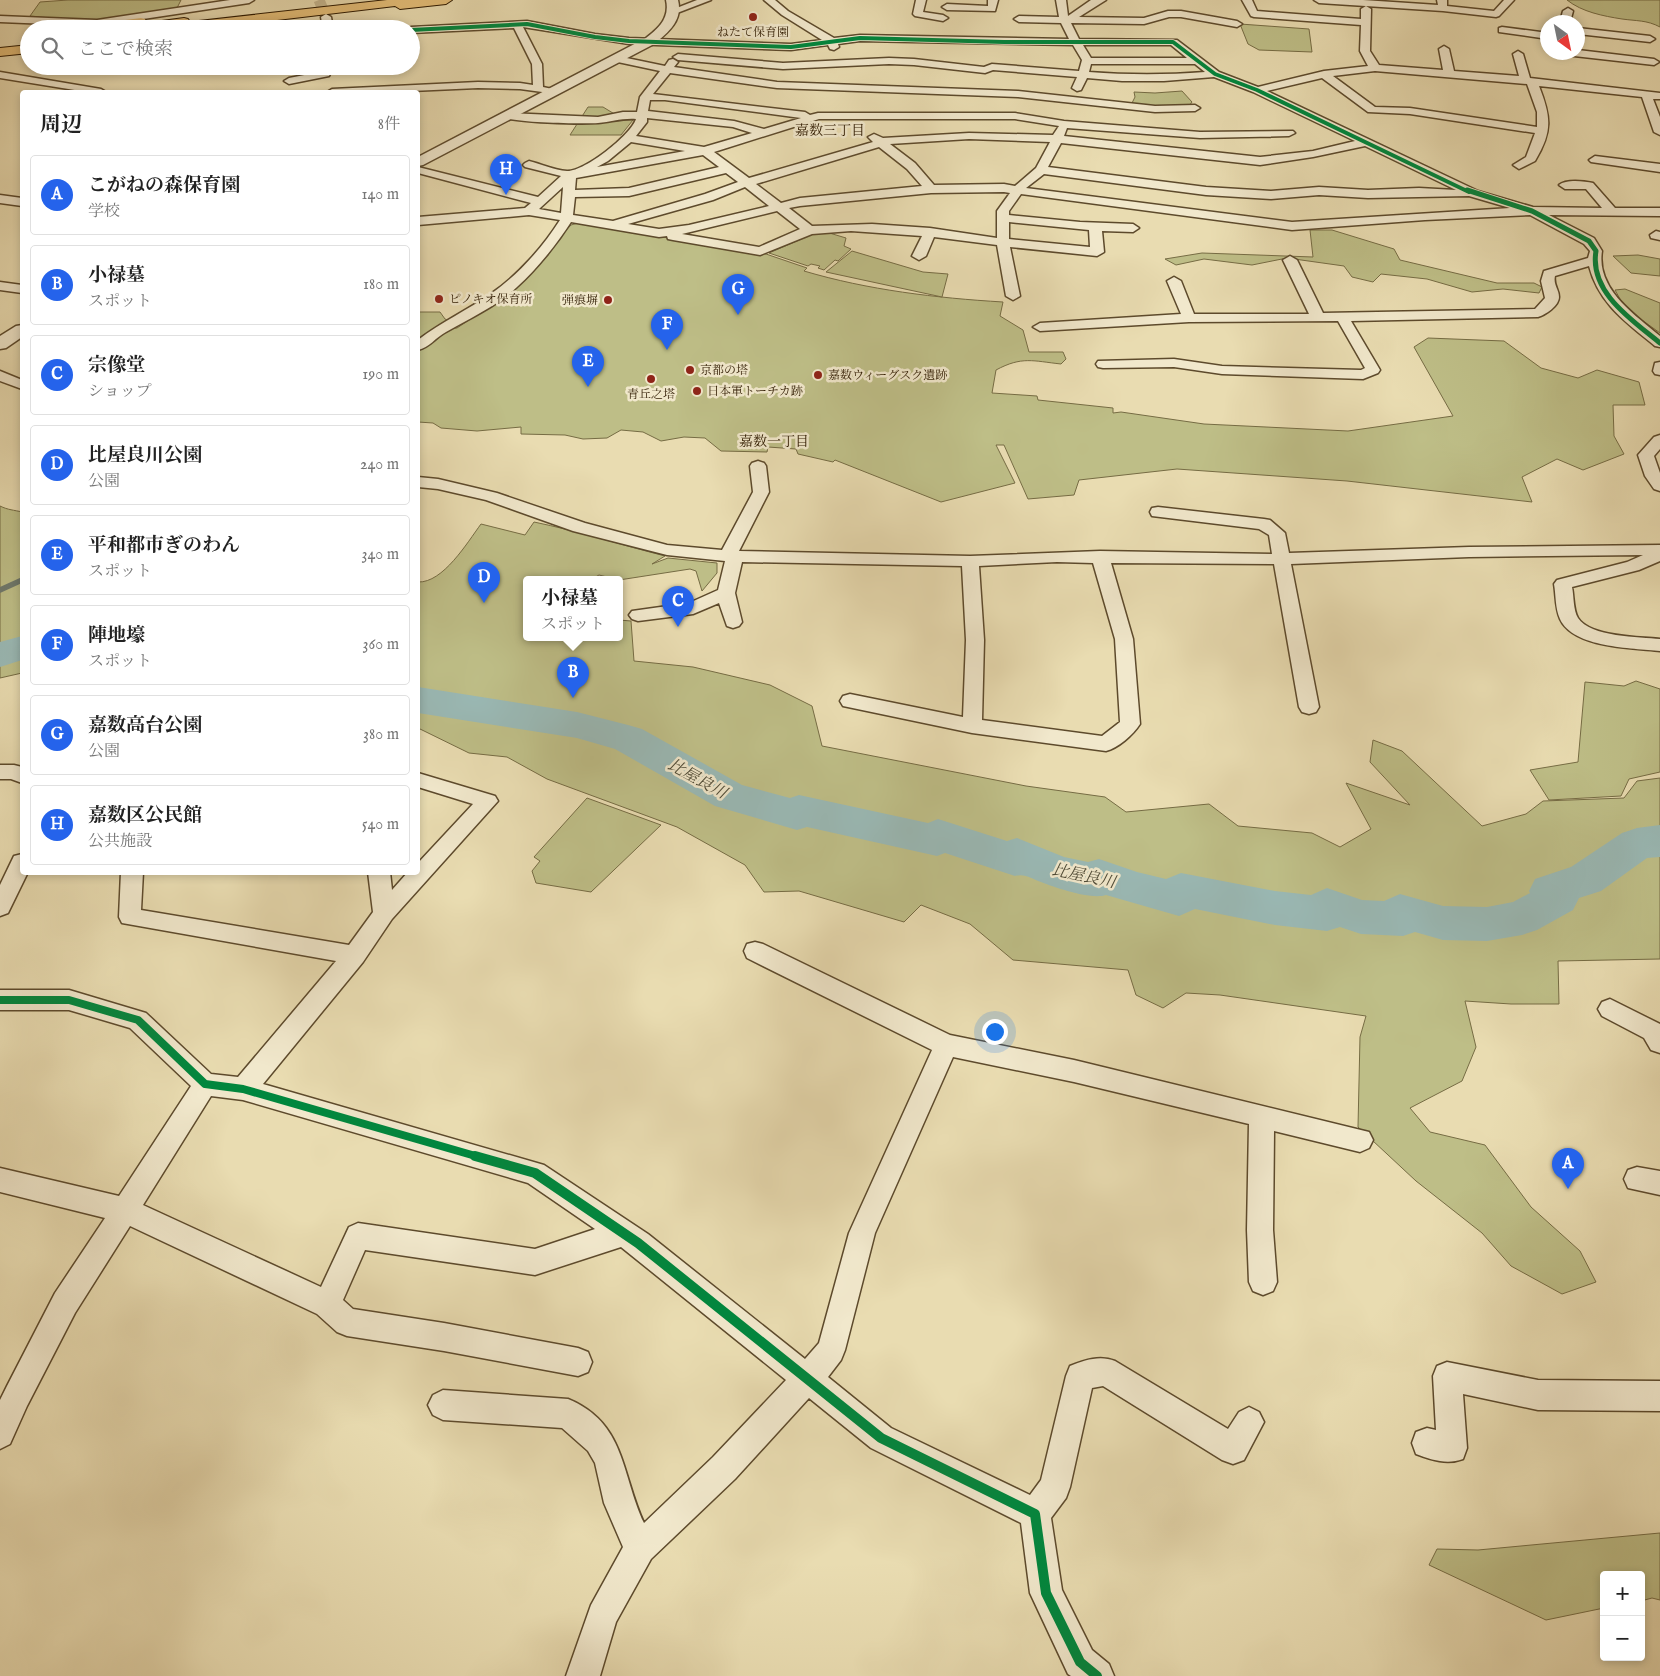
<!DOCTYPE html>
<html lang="ja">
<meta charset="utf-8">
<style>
:root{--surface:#fff;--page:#f2f2f2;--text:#222;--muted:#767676;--line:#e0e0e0;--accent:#2563eb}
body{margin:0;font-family:"IM FELL English","Noto Serif JP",serif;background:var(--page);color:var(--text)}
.controls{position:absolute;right:15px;bottom:15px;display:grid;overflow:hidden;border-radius:5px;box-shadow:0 2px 8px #0003}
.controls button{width:45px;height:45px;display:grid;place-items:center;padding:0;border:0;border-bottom:1px solid var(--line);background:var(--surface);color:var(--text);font:25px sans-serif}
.compass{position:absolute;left:1540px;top:15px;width:45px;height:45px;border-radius:50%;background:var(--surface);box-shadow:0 2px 8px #0003;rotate:147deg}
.you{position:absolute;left:994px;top:1031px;width:18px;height:18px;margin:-12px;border:4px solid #fff;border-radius:50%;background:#1a73e8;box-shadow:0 0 0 8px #1a73e833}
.badge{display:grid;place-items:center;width:32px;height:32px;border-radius:50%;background:var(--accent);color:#fff;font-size:16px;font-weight:700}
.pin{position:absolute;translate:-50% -41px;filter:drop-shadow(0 1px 2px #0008)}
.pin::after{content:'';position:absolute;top:26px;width:18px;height:15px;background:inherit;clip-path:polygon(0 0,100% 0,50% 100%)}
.popup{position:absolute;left:523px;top:576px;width:100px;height:65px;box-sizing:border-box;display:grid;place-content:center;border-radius:5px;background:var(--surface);filter:drop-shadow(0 1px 4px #0005);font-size:16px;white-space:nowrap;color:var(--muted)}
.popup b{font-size:19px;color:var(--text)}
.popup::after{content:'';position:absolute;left:50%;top:100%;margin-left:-10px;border:10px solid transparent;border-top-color:var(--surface)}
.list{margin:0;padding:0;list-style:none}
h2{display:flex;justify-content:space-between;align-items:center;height:65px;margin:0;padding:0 20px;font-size:21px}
h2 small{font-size:16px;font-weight:400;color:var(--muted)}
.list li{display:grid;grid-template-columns:32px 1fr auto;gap:15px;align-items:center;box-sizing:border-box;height:80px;margin:0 10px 10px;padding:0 10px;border:1px solid var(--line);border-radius:5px}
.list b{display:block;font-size:19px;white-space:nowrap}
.list p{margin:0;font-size:16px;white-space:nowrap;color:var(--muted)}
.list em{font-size:16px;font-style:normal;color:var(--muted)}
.icon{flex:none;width:28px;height:28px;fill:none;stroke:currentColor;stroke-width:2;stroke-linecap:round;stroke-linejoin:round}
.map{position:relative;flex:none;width:1660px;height:1676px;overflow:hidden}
.search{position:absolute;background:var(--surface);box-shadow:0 2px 8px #0003;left:20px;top:20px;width:400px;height:55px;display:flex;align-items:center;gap:12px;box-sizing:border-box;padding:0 18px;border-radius:28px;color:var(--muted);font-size:19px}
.panel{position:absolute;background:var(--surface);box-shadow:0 2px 8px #0003;left:20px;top:90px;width:400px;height:785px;border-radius:5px}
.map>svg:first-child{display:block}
.green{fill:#bebe87;stroke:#766c44}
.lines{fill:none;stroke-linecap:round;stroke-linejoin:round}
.stream{stroke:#6f796d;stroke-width:5.5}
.river{fill:#9ab9b5;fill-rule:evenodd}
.minor-tunnel{stroke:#c4b58e;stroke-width:11;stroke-dasharray:11 5.5;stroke-linecap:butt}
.minor-casing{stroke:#5d4a2c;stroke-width:3}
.tertiary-casing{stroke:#5d4a2c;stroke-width:3}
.trunk-casing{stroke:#2e1a00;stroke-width:2}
.minor{fill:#f1e8cc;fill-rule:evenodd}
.tertiary{fill:#f1e8cc;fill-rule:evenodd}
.trunk{fill:#e4be78;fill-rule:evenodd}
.cycleway-far3-casing{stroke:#f1e8cc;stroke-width:5.5}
.cycleway-far2-casing{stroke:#f1e8cc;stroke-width:7}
.cycleway-far1-casing{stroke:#f1e8cc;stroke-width:11}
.cycleway-casing{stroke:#f1e8cc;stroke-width:13}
.cycleway-far3{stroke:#00873e;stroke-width:4}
.cycleway-far2{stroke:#00873e;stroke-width:5}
.cycleway-far1{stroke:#00873e;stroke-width:8}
.cycleway{stroke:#00873e;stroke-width:10}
.poi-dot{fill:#8f2418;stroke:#f1e8cc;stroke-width:2}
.labels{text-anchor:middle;stroke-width:5;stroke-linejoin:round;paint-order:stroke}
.far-poi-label{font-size:12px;fill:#2e1a00;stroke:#f1e8cc;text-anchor:start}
.far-neighbourhood-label{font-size:14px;fill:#2e1a00;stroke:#f1e8cc}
.water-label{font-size:16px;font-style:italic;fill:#4e4a36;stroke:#f1e8cc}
</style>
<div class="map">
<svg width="1660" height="1676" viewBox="0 0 1660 1676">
<rect width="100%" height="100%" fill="#e9dcb1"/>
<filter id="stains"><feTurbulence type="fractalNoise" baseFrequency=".004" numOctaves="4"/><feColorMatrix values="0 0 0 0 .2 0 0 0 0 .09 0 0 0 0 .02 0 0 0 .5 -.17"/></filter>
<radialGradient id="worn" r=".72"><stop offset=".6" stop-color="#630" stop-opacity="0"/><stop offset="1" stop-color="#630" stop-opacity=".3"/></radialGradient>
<g class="green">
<path d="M68 0H181L176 10 99 20H71L30 16 40 2Z"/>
<path d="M1567 0H1660V27C1647 20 1636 21 1622 19 1603 16 1582 12 1567 0Z"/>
<path d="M1240 24 1309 29 1312 52 1259 50 1248 44Z"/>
<path d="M1182 91 1192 102 1189 106 1156 108 1131 105 1135 97 1134 92 1155 93Z"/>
<path d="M588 107H603L621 118 633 120 621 135H570Z"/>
<path d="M578 223 766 254 807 268 804 271C868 290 936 298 1003 302L1000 316 1023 330 1029 352H1063L1066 359 1061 364C1033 361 1022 356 996 370L992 393 1037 396 1038 400 1113 408V413L1121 412 1204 424 1348 431 1453 416 1414 347 1428 338 1504 341 1541 368 1578 378 1597 370 1639 382 1645 405H1613L1614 436 1624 454 1583 470 1557 459 1522 477 1532 502 1347 481 1177 469 1079 480 1074 495 1028 499 1004 445H996L1015 483 941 502 835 460 833 462 798 454 796 449 768 447 767 452 721 451 705 438 684 437 661 441 643 432 621 430 607 438 583 439 565 435 521 434V427L477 431 441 428 433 423 418 422V352C428 343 443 328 457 328L505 296 571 225Z"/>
<path d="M1310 230H1332L1394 249 1400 260 1497 283H1534L1542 287 1539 293 1503 289 1472 292 1427 279 1381 274 1373 282 1352 277 1344 266 1287 258 1252 265 1204 259 1176 265 1165 259 1202 253 1313 257Z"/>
<path d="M826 232 846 238 844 246 851 249 838 261 835 260 824 270 818 268 820 266 811 264 808 266 769 253 813 234Z"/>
<path d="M852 251 923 272 948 274 942 297 826 272Z"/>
<path d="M1638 255 1660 259V276L1631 273 1613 256Z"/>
<path d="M1625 289 1660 303V333L1625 308 1615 290Z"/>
<path d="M418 312H440L445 319 451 322 418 341Z"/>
<path d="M0 506C8 510 14 510 22 512V673L0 678Z"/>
<path d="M534 522C578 531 622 545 665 556L652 564 668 558 717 563V573L702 591 696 571 690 569 619 580 599 575 592 579H527V637H619V620L631 621 634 661 693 667 770 685 812 706 822 746 1026 786 1105 797 1126 812 1209 804 1238 826 1312 833 1340 847 1371 829 1346 783 1410 805 1370 762 1373 740 1402 751 1482 826 1526 814 1543 801 1624 798 1637 781 1660 778V959L1558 961 1559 1004H1511L1465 1001 1476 1047 1462 1081 1410 1108 1430 1132 1485 1145 1531 1207 1580 1251 1596 1282 1562 1294 1511 1266 1482 1233 1416 1181 1358 1127 1360 1037 1366 1016 1220 995 1186 993 1163 1008 1136 995 1128 970 1013 960 970 924 921 905 904 922 799 891 764 892 745 865 677 827 547 779 507 757 469 753 418 728V582C443 583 467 543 481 524L525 535Z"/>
<path d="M1636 681 1660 689V772L1629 779 1621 796 1549 800 1530 770 1578 762 1585 682 1624 686Z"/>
<path d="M587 798 661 825 591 892 536 883 532 871 540 861 534 857Z"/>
<path d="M1660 1533V1600L1652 1598 1641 1601V1575H1604V1608L1546 1620 1429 1565 1437 1549 1478 1550Z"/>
</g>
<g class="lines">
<path class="stream" d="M0 590 22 580"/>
<g class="river">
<path d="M22 636V660L0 667V642Z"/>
<path d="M418 687 577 712 628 725 642 729 742 785 790 798 799 795 928 823 938 819 1007 841 1017 838 1064 857 1088 862 1099 859 1137 872 1166 879 1181 873 1275 891 1311 895 1327 888 1362 900 1384 901 1400 894 1443 906 1487 907 1513 902 1530 893 1529 891 1535 879 1571 867 1622 833 1637 828 1660 825V857L1647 858 1601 891 1579 898 1573 910 1537 930 1522 935 1487 941 1443 940 1415 932 1403 936 1361 934 1340 927 1327 931 1275 925 1195 909 1179 916 1106 895C1092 900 1056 888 1041 882 1032 879 1025 873 1015 876L945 853 937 856 807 827 797 830 715 806 615 749 577 738 418 713Z"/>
</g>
<path class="minor-tunnel" d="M319 0 326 17"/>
<g class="minor-casing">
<g id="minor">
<path d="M230 0H254L249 3 97 26 0 22V16L97 20Z"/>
<path d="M697 0H711L677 13H671L669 11Z"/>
<path d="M764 0H775L788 11 834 38 860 35 1069 39 1061 23 1019 22 1014 19 1019 16 1059 17 1056 0H1066L1068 16 1091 0H1106L1079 17 1144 18 1168 11H1181L1237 21 1242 24 1237 27 1181 17H1169L1144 24 1071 23 1079 39 1177 40 1219 72 1258 87 1324 71 1368 66 1360 51 1361 25 1254 17 1251 16 1242 0H1252L1257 11 1361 19V9L1366 6 1371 9 1370 51 1379 65 1443 70 1439 49 1444 46 1449 49 1454 71 1519 76 1513 54 1518 51 1523 54 1530 78 1660 93V99H1653L1660 117V135L1654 132 1642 97 1539 86C1551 117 1553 131 1535 161L1519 169 1513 165 1526 157 1535 133 1410 114 1368 112 1322 78 1267 91 1478 191 1533 207 1602 208 1586 189H1565L1559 185C1566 179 1584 181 1593 183L1615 208H1660V216L1549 215 1594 238 1602 251C1596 289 1634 314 1660 336V347L1655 346C1626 322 1599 304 1589 266L1555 276C1553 285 1559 289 1559 297 1559 306 1545 315 1538 317L1351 321 1380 370 1378 373 1363 379 1222 374 1174 367 1103 368 1098 367 1096 364 1098 361 1174 359 1222 366 1361 370 1365 368 1338 321 1189 322 1040 331 1033 327 1040 323 1181 314 1167 281 1174 277 1181 281 1194 314H1309L1283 260 1290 256 1297 260 1323 313 1535 309 1545 298 1541 281 1544 271 1588 258 1590 251 1584 244 1530 215 1425 220 1292 230 1021 194 1009 211V215L1080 222 1133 224 1139 228 1133 232 1102 231 1104 252 1097 256 1010 247 1020 296 1013 300 1006 296 997 245 934 237 926 256 919 260 912 256 922 236 851 231 812 234 760 255 673 240 668 239 667 236 659 237 571 222C557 244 536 270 517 287 497 306 470 318 446 332 436 337 429 348 418 350V340C441 322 468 310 492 293 518 275 543 247 560 220L529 215 418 225V217L525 208 531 203 418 173V167L538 197 561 176 525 167 523 165 525 163 529 161C541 164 554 170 567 171 584 172 631 135 636 119 622 118 611 122 598 123 584 124 509 123 502 116L508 113 598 117 623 112H637L640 97 660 71 613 61 612 59 613 57 617 56 665 66 669 60 673 59 678 62 674 67 777 82 1018 91 1155 106 1195 105 1200 108 1195 111 1155 112 1018 97 777 88 670 73 653 94 805 112 810 115 818 113H1015L1064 121 1200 132 1293 131 1295 133 1289 136 1200 138 1067 128 1064 136 1260 157 1313 151 1355 141 1253 92 1214 77 1164 81H1122L1087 78 1081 90 1077 91 1072 88 1077 77 993 70 985 73 914 65 889 64 783 69 678 60 673 57 678 54 783 63 889 58 914 59 984 67 992 64 1079 71 1082 60 1073 45 860 41 838 44 839 47 834 50 830 49 828 45 791 50 629 44 523 27 542 64 543 87 557 90 558 92 557 94 520 89 478 88 389 92H327L332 89 478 82 520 83 533 85 532 64 514 28 411 33V29H407L411 27 527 21 595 34 629 38 791 44 822 40 782 15ZM1083 45H1171L1187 58H1091ZM1091 64H1195L1205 72C1166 75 1128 75 1089 72ZM1375 71 1527 84 1537 112V127L1410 108 1375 107 1333 76ZM650 100H665L801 118 764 129 734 121 648 111ZM647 118 733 127 752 133 704 147 636 136 647 122ZM819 119H1015L1059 126 1053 135 969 133 883 138 874 134 868 137 873 142 749 178 714 152ZM969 139 1050 142 1036 168 1015 186 1004 184 934 185 915 163 890 144ZM631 142 685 151 597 167 608 161ZM1061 143 1260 165 1313 157 1365 146 1456 190 1419 188 1368 190 1319 187 1271 191 1206 187 1048 167ZM879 147 907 169 922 186 800 198 781 203 756 184ZM703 155 719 167 629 188 575 190 576 178ZM726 173 738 182 705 194 613 221 573 215 575 197 629 196ZM1044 174 1206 195 1271 199 1319 195 1368 198 1469 196 1510 208 1292 222 1026 188ZM563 187 561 213 539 209ZM745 187 769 206 689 225 659 229 628 224 713 200ZM1004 192 1010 193 997 211V238L930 228 872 224 812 226 789 208 800 206 931 193ZM777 211 800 229 759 247 682 234ZM1009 222 1089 230 1090 247 1009 239Z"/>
<path d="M916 0H926L923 12 943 15 948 18 943 21 915 16 913 14Z"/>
<path d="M988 0H998L995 11 947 10 942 7 947 4 988 6Z"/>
<path d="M1314 0H1363L1438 5 1437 0H1447V6L1494 11 1504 0H1514L1499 16 1496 17 1443 11 1319 3Z"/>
<path d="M1568 8 1573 11 1570 22H1560L1563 11Z"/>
<path d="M326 14 331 17 333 29H323L321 17Z"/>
<path d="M1502 27 1548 33V39L1499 32V28Z"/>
<path d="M1578 28 1650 36 1655 39 1650 42 1578 34Z"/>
<path d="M1578 50 1654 59 1659 62 1654 65 1565 55 1560 52H1578Z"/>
<path d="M325 71 329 72 330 74 329 76 289 84 284 81 289 78Z"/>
<path d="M0 72 101 89 106 92H87L0 78Z"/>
<path d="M1595 156 1660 164V172L1591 162 1589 160Z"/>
<path d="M0 195 22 198V206L0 203Z"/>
<path d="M1656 231 1660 232V240L1651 238 1650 235Z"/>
<path d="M0 282 22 285V293L0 290Z"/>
<path d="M1660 362V375L1655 374 1653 371 1655 363Z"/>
<path d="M0 371 22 380V389L0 381Z"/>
<path d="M1660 435V449L1654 456 1660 473V491L1654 489 1645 476 1638 455 1654 437Z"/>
<path d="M758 461 764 463 766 466 769 492 739 551 970 556 1100 551 1272 554 1269 535 1259 529 1152 516 1150 512 1152 508 1158 507 1264 519 1270 520 1285 533 1289 553 1469 547 1660 545V561L1639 570 1572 587C1574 596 1573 610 1578 618 1590 637 1640 637 1660 639V651C1632 648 1573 648 1560 619 1555 608 1556 595 1554 584L1557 580 1627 562 1643 555 1469 557 1291 564 1319 707 1316 712 1309 714 1302 712 1299 707 1274 564 1111 563 1133 639 1140 724C1133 735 1118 748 1106 751L972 733 843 706 840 701 843 696 850 694 963 717 966 640 962 566 742 562 735 593 742 622 739 626 733 628 727 626 719 603 693 614 638 621 632 619 629 615 632 611 689 603 718 590 725 561 667 555 573 531 486 500 438 489 418 487V477L438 479 497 493 585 523 667 545 722 550 753 492 750 466 752 463ZM1057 562 1093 563 1115 639 1120 722 1102 736 982 720 984 640 979 566Z"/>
<path d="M0 765H14L22 767V783L11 779H0Z"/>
<path d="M418 773 495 796 498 801 392 919 363 962 263 1084 544 1165 648 1234 805 1359 819 1343 849 1233 932 1050 747 958 744 951 747 944 755 942 763 944 950 1035 1074 1060 1369 1132 1373 1140 1369 1148 1360 1152 1274 1131 1273 1230 1277 1282 1273 1291 1263 1295 1253 1291 1249 1282 1247 1230 1249 1124 1074 1082 953 1057 875 1233 845 1350 841 1360 828 1377 891 1428 1030 1495 1041 1480 1066 1376 1070 1366C1085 1360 1100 1355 1115 1361L1228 1429 1239 1412 1249 1407 1259 1412 1264 1422 1244 1460 1233 1464 1222 1460 1103 1386 1092 1388 1070 1487 1066 1498 1051 1518 1062 1590 1092 1650 1109 1664 1114 1676H1071L1068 1674 1030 1593 1021 1523 871 1448 809 1398 735 1479 651 1559 616 1622 600 1676H566L591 1605 623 1547 604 1503 595 1463 588 1451 562 1428 443 1420 433 1415 428 1405 433 1395 443 1390 568 1399C626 1423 621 1474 644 1523L713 1457 786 1380 621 1247 535 1275 365 1250 343 1300 353 1309 444 1323 578 1348 588 1352 592 1362 588 1372 578 1376 444 1351 347 1336 337 1332 317 1314 130 1226 75 1313 27 1406 10 1444 0 1449V1400L7 1386 55 1293 105 1218 0 1192V1168L119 1196 191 1086 130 1028 69 1010H0V990H69L146 1013 211 1074 238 1077 336 961 122 923 119 917 121 872H143L141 910 349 945 373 912 368 872H390L392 890 408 872H418V863L473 804 418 787ZM211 1096 243 1100 528 1183 595 1229 535 1249 358 1223 349 1227 321 1287 143 1205Z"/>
<path d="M22 854V872H28L8 913 0 916V885L14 856Z"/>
<path d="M1610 999 1660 1024V1053L1651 1050 1644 1038 1602 1016 1598 1009 1602 1002Z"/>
<path d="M1637 1167 1660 1171V1195L1628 1188 1624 1179 1628 1170Z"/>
<path d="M1447 1362 1538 1380 1660 1381V1411L1538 1410 1463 1394 1467 1448 1463 1459C1447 1465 1432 1460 1416 1454L1412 1443 1416 1432 1427 1428 1436 1430 1433 1376 1437 1366Z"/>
</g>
</g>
<g class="tertiary-casing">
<g id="tertiary">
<path d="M666 0H678C683 20 669 32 654 44L423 165 418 166V157L646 38C659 28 670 18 666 0Z"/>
<path d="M22 325V337L6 348 0 349V336L16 326Z"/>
</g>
</g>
<g class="trunk-casing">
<g id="trunk">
<path d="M387 0H452L446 4 400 9 395 6 201 29H79L85 25 141 18 145 19 147 23 184 18 188 19 190 22Z"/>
<path d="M29 45V53L0 56V48Z"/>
</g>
</g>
<use href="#minor" class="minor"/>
<use href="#tertiary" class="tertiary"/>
<use href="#trunk" class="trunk"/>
<g class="cycleway-far3-casing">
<path id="cycleway-far3" d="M411 30 527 24 595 37 629 41 791 47 860 38 1004 42H1173L1215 74 1257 90 1469 192"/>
</g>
<g class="cycleway-far2-casing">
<path id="cycleway-far2" d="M1467 190 1532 211 1589 241 1596 251C1589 292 1632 320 1660 343"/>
</g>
<g class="cycleway-far1-casing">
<path id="cycleway-far1" d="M0 1000H69L138 1020 205 1084 243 1089 479 1157"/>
</g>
<g class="cycleway-casing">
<path id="cycleway" d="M475 1156 535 1173 638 1243 881 1438 1035 1514 1046 1593 1080 1662 1097 1676"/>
</g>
<use href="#cycleway-far3" class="cycleway-far3"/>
<use href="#cycleway-far2" class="cycleway-far2"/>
<use href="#cycleway-far1" class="cycleway-far1"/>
<use href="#cycleway" class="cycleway"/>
</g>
<g class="poi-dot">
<circle cx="753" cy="17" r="5"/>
<circle cx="439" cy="299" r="5"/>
<circle cx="608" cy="300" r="5"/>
<circle cx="690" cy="370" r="5"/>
<circle cx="818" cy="375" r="5"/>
<circle cx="651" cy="379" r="5"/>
<circle cx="697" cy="391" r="5"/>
</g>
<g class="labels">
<g class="far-poi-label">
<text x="753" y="36" text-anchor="middle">ねたて保育園</text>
<text x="449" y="303">ピノキオ保育所</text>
<text x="598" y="304" text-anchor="end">弾痕塀</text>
<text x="700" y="374">京都の塔</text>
<text x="828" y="379">嘉数ウィーグスク遺跡</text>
<text x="707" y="395">日本軍トーチカ跡</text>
<text x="651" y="398" text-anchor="middle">青丘之塔</text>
</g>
<g class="far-neighbourhood-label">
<text x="830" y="135">嘉数三丁目</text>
<text x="774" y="446">嘉数一丁目</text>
</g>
<g class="water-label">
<text transform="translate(698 778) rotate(29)" y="6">比屋良川</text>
<text transform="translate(1084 875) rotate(12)" y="6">比屋良川</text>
</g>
</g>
<rect width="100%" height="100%" filter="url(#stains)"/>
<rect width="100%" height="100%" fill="url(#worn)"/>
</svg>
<div class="controls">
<button>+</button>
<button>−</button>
</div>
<svg class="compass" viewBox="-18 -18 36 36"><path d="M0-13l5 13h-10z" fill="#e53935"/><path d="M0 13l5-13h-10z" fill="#767676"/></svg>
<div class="you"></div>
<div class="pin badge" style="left:1568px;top:1189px">A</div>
<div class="pin badge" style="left:573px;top:698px">B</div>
<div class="popup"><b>小禄墓</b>スポット</div>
<div class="pin badge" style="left:678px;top:627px">C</div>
<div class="pin badge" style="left:484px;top:603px">D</div>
<div class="pin badge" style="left:588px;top:387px">E</div>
<div class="pin badge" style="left:667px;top:350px">F</div>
<div class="pin badge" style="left:738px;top:315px">G</div>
<div class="pin badge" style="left:506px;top:195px">H</div>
<div class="search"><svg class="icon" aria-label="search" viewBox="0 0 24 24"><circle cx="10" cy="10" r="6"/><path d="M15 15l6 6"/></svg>ここで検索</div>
<section class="panel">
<h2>周辺<small>8件</small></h2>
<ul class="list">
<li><span class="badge">A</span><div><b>こがねの森保育園</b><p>学校</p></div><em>140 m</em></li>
<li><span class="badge">B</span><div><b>小禄墓</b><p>スポット</p></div><em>180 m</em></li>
<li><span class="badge">C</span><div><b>宗像堂</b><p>ショップ</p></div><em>190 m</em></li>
<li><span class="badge">D</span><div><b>比屋良川公園</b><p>公園</p></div><em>240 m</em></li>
<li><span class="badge">E</span><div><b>平和都市ぎのわん</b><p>スポット</p></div><em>340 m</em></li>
<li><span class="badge">F</span><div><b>陣地壕</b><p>スポット</p></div><em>360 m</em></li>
<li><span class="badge">G</span><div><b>嘉数高台公園</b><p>公園</p></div><em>380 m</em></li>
<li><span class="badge">H</span><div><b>嘉数区公民館</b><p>公共施設</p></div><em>540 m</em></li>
</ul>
</section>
</div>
